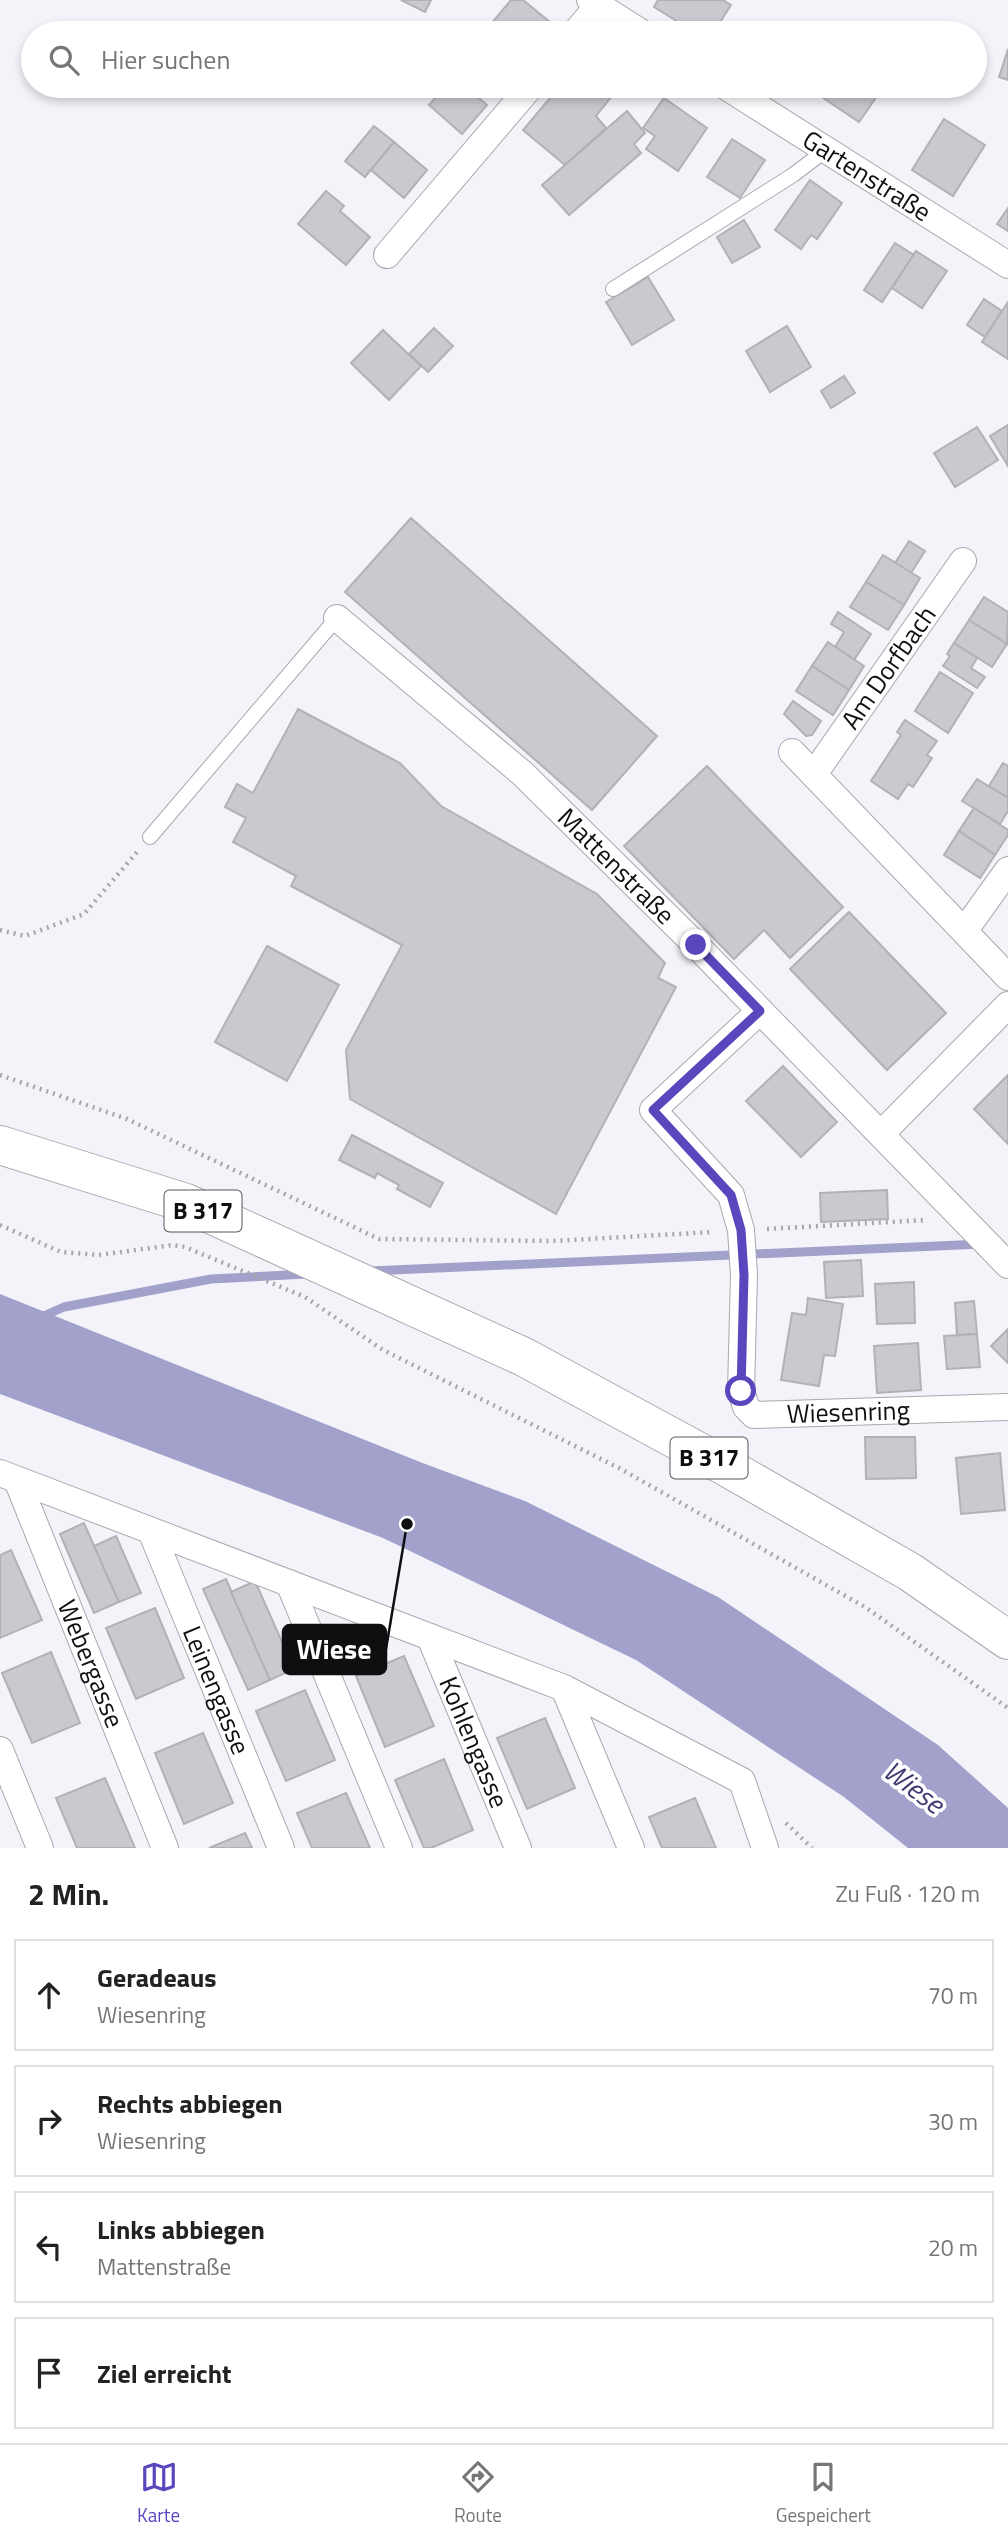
<!DOCTYPE html>
<html lang="de">
<meta charset="utf-8">
<style>
:root{--surface:#fff;--page:#f6f6f6;--text:#222;--muted:#767676;--line:#e0e0e0;--accent:#5c46be}
body{margin:0;font-family:"Titillium Web",sans-serif;background:var(--page);color:var(--text)}
.stop{position:absolute;width:21px;height:21px;margin:-16px;border:5px solid #5c46be;border-radius:50%;background:#fff}
.stop.end{background:#5c46be;border-color:#fff;box-shadow:0 2px 7px #0008}
.list{margin:0;padding:0;list-style:none}
h2{display:flex;justify-content:space-between;align-items:center;height:91px;margin:0;padding:0 28px;font-size:30px}
h2 small{font-size:23px;font-weight:400;color:var(--muted)}
.list li{display:grid;grid-template-columns:46px 1fr auto;gap:21px;align-items:center;box-sizing:border-box;height:112px;margin:0 14px 14px;padding:0 14px;border:2px solid var(--line);border-radius:0px}
.list b{display:block;font-size:26px;white-space:nowrap}
.list p{margin:0;font-size:23px;white-space:nowrap;color:var(--muted)}
.list em{font-size:23px;font-style:normal;color:var(--muted)}
.icon{flex:none;width:38px;height:38px;fill:none;stroke:currentColor;stroke-width:2;stroke-linecap:round;stroke-linejoin:round}
.map{position:relative;flex:none;width:1008px;height:1848px;overflow:hidden}
.search{position:absolute;background:var(--surface);box-shadow:0 4px 10px #0003;left:21px;right:21px;top:21px;height:77px;display:flex;align-items:center;gap:18px;box-sizing:border-box;padding:0 24px;border-radius:38px;color:var(--muted);font-size:26px}
.sheet{height:595px;background:var(--surface)}
nav{display:flex;justify-content:space-around;align-items:center;box-sizing:border-box;height:98px;border-top:2px solid var(--line);background:var(--surface);font-size:19px;color:var(--muted)}
nav a{display:grid;justify-items:center;gap:4px}
nav .on{color:var(--accent)}
.map>svg:first-child{display:block}
.water{fill:#a2a1cb}
.lines{fill:none;stroke-linecap:round;stroke-linejoin:round}
.stream{stroke:#a2a1cb;stroke-width:9}
.building{fill:#c9c9cf;stroke:#b1b1b7;stroke-width:2}
.lane-casing{stroke:#a8a8ae;stroke-width:16}
.street-casing{stroke:#a8a8ae;stroke-width:28}
.primary-casing{stroke:#a8a8ae;stroke-width:40}
.path{stroke:#a5a5aa;stroke-width:4.5;stroke-dasharray:2 5;stroke-linecap:butt}
.lane{stroke:#fff;stroke-width:14}
.street{stroke:#fff;stroke-width:26}
.primary{stroke:#fff;stroke-width:38}
.route{stroke:#5c46be;stroke-width:9}
.labels{text-anchor:middle;stroke-width:7;stroke-linejoin:round;paint-order:stroke}
.shield{fill:#fff;stroke:#575758;stroke-width:2}
.shield-label{font-size:24px;font-weight:bold;fill:#0f0f11}
.street-label{font-size:26px;fill:#0f0f11;stroke:#fff}
.water-label{font-size:28px;font-style:italic;fill:#403a71;stroke:#fff}
.leader{fill:none;stroke:#0f0f11;stroke-width:2.5}
.callout-dot{fill:#0f0f11;stroke:#fff;stroke-width:2.5}
.callout{fill:#0f0f11;stroke:#0f0f11;stroke-width:2.5}
.callout-label{font-size:28px;text-anchor:middle;font-weight:bold;fill:#fff}
</style>
<div class="map">
<svg width="1008" height="1848" viewBox="0 0 1008 1848">
<rect width="100%" height="100%" fill="#f3f3f9"/>
<path class="water" d="M0 1294 420 1462 525 1501 718 1597 938 1745 1008 1808V1848H908L844 1797 636 1660 383 1538 0 1394Z"/>
<g class="lines">
<g class="stream">
<path d="M370 1271 982 1244"/>
<path d="M39 1318 64 1307 211 1279 307 1274"/>
</g>
</g>
<g class="building">
<path d="M401 0H431L425 12Z"/>
<path d="M511 0H523L551 23 543 33H500L490 25Z"/>
<path d="M658 0H723L731 5 713 33H696L654 7Z"/>
<path d="M1008 49V80L999 77Z"/>
<path d="M446 86H465L487 105 462 134 429 105Z"/>
<path d="M560 86H620L596 116 606 128 565 165 523 130Z"/>
<path d="M821 86H884L859 122 816 93Z"/>
<path d="M664 98 707 128 678 171 646 149 655 136 643 128Z"/>
<path d="M627 111 645 133 634 144 641 153 569 215 542 185Z"/>
<path d="M944 119 985 145 953 196 912 170Z"/>
<path d="M374 126 394 142 365 177 345 161Z"/>
<path d="M732 139 765 160 740 198 707 177Z"/>
<path d="M394 142 427 170 404 198 371 170Z"/>
<path d="M810 180 842 203 817 239 811 235 801 249 775 230Z"/>
<path d="M326 191 344 206 340 211 370 237 346 265 298 224Z"/>
<path d="M1008 208V231L997 224Z"/>
<path d="M744 220 760 247 732 263 717 237Z"/>
<path d="M895 243 914 255 882 302 864 290Z"/>
<path d="M916 251 947 271 922 308 892 288Z"/>
<path d="M648 277 674 320 632 345 606 302Z"/>
<path d="M984 299 1002 311 985 337 967 325Z"/>
<path d="M1008 302V359L982 342Z"/>
<path d="M787 326 811 367 770 392 746 351Z"/>
<path d="M434 328 453 346 428 372 409 354Z"/>
<path d="M383 330 421 366 389 400 351 363Z"/>
<path d="M844 376 855 393 831 408 821 391Z"/>
<path d="M1008 425V466L990 436Z"/>
<path d="M977 427 998 460 955 487 934 453Z"/>
<path d="M411 518 657 736 592 810 345 592Z"/>
<path d="M909 541 925 551 911 573 895 563Z"/>
<path d="M883 555 920 578 904 605 866 582Z"/>
<path d="M866 582 904 605 888 630 850 607Z"/>
<path d="M984 597 1008 612 1007 644 969 620Z"/>
<path d="M838 612 871 634 854 660 835 647 844 632 831 624Z"/>
<path d="M969 620 1007 644 992 667 954 643Z"/>
<path d="M828 642 864 666 849 690 812 666Z"/>
<path d="M954 643 977 658 971 668 985 677 977 688 943 666 950 656 947 654Z"/>
<path d="M812 666 849 690 833 715 796 691Z"/>
<path d="M940 672 973 693 948 733 915 711Z"/>
<path d="M793 701 821 721 812 735 806 736 784 714Z"/>
<path d="M298 709 400 763 441 806 597 894 665 963 658 978 676 987 556 1214 350 1099 346 1050 402 945 291 886 296 876 233 842 246 818 225 807 237 784 253 793Z"/>
<path d="M905 720 937 741 927 755 932 758 913 787 908 784 898 799 871 781 901 735 897 732Z"/>
<path d="M1003 763 1008 766V798L989 786Z"/>
<path d="M707 766 843 907 790 958 764 930 734 959 624 846Z"/>
<path d="M977 779 1008 798V811L1000 824 962 801Z"/>
<path d="M974 808 1008 830V835L995 855 959 831Z"/>
<path d="M959 831 995 855 980 878 944 855Z"/>
<path d="M849 912 946 1013 887 1070 790 969Z"/>
<path d="M267 946 339 985 287 1081 215 1042Z"/>
<path d="M783 1066 837 1122 801 1157 746 1101Z"/>
<path d="M1008 1075V1144L974 1109Z"/>
<path d="M352 1135 443 1183 430 1207 397 1189 399 1185 377 1173 375 1178 339 1160Z"/>
<path d="M887 1190 888 1219 821 1222 820 1193Z"/>
<path d="M861 1260 863 1296 826 1298 824 1262Z"/>
<path d="M914 1282 915 1323 877 1324 875 1284Z"/>
<path d="M808 1298 843 1304 835 1356 824 1355 819 1386 781 1380 792 1313 806 1315Z"/>
<path d="M974 1301 977 1334 957 1335 955 1303Z"/>
<path d="M1008 1329V1363L991 1346Z"/>
<path d="M977 1334 980 1367 947 1369 944 1336Z"/>
<path d="M918 1343 921 1390 877 1393 874 1346Z"/>
<path d="M865 1437H915L916 1478 866 1479Z"/>
<path d="M1000 1453 1005 1510 961 1514 956 1458Z"/>
<path d="M84 1523 119 1602 94 1613 60 1534Z"/>
<path d="M116 1536 141 1593 119 1602 94 1546Z"/>
<path d="M11 1550 42 1620 0 1638V1555Z"/>
<path d="M226 1579 270 1680 248 1690 203 1589Z"/>
<path d="M255 1581 294 1669 270 1680 231 1592Z"/>
<path d="M155 1608 184 1678 136 1699 106 1628Z"/>
<path d="M51 1652 80 1723 32 1743 2 1673Z"/>
<path d="M404 1656 434 1726 385 1747 356 1676Z"/>
<path d="M305 1690 335 1760 286 1781 256 1711Z"/>
<path d="M545 1718 575 1788 527 1809 497 1738Z"/>
<path d="M203 1733 233 1803 184 1824 155 1753Z"/>
<path d="M444 1759 473 1830 431 1848H424L395 1780Z"/>
<path d="M105 1778 135 1848H77L56 1798Z"/>
<path d="M346 1793 370 1848H312L297 1813Z"/>
<path d="M695 1798 716 1848H662L649 1817Z"/>
<path d="M245 1833 252 1848H209Z"/>
</g>
<g class="lines">
<g class="lane-casing">
<g id="lane">
<path d="M613 289 793 175 826 150"/>
<path d="M150 837 337 618"/>
</g>
</g>
<g class="street-casing">
<g id="street">
<path d="M590 0 642 33"/>
<path d="M575 33 598 6"/>
<path id="s1" d="M725 86 1008 265"/>
<path d="M387 255 531 86"/>
<path id="s2" d="M337 618 523 774 696 945 1008 1265"/>
<path d="M792 752 1008 977"/>
<path id="s3" d="M814 774 963 561"/>
<path d="M965 930 1008 870"/>
<path id="s4" d="M760 1011 653 1110 731 1195 741 1230 744 1275 741 1391 746 1407 754 1415 1008 1407"/>
<path d="M881 1134 1008 1005"/>
<path d="M0 1473 564 1688 742 1781 765 1848"/>
<path id="s5" d="M17 1480 165 1848"/>
<path id="s6" d="M151 1531 281 1848"/>
<path d="M289 1583 399 1848"/>
<path id="s7" d="M430 1637 518 1848"/>
<path d="M564 1688 631 1848"/>
<path d="M0 1750 40 1848"/>
</g>
</g>
<g class="primary-casing">
<path id="primary" d="M0 1145 186 1203 524 1357 723 1465 910 1572 1008 1640"/>
</g>
<g class="path">
<path d="M0 930 25 936 84 914 137 852"/>
<path d="M0 1075 127 1119 379 1239 553 1241 713 1232"/>
<path d="M0 1225 61 1252 99 1255 173 1245 185 1247 305 1297 383 1350 619 1468 865 1607 1008 1708"/>
<path d="M767 1229 926 1220"/>
<path d="M786 1823 812 1848"/>
</g>
<use href="#lane" class="lane"/>
<use href="#street" class="street"/>
<use href="#primary" class="primary"/>
</g>
<g class="lines">
<path class="route" d="M696 945 760 1011 653 1110 731 1195 741 1230 744 1275 741 1391"/>
</g>
<g class="labels">
<g class="shield">
<rect x="164.5" y="1190.5" width="77" height="41" rx="5"/>
<rect x="670.5" y="1437.5" width="77" height="41" rx="5"/>
</g>
<g class="shield-label">
<text x="203" y="1219">B 317</text>
<text x="709" y="1466">B 317</text>
</g>
<g class="street-label">
<text dy="9" stroke="none"><textPath href="#s1" startOffset="168">Gartenstraße</textPath></text>
<text dy="9" stroke="none"><textPath href="#s3" startOffset="130">Am Dorfbach</textPath></text>
<text dy="9" stroke="none"><textPath href="#s2" startOffset="374">Mattenstraße</textPath></text>
<text dy="9" stroke="none"><textPath href="#s4" startOffset="581">Wiesenring</textPath></text>
<text dy="9" stroke="none"><textPath href="#s5" startOffset="198">Webergasse</textPath></text>
<text dy="9" stroke="none"><textPath href="#s6" startOffset="172">Leinengasse</textPath></text>
<text dy="9" stroke="none"><textPath href="#s7" startOffset="114">Kohlengasse</textPath></text>
</g>
<g class="water-label">
<text transform="translate(914 1787) rotate(37)" y="10">Wiese</text>
</g>
</g>
<path class="leader" d="M407 1524L386 1649"/>
<circle class="callout-dot" cx="407" cy="1524" r="7"/>
<rect class="callout" x="283" y="1625" width="103" height="49" rx="7"/>
<g class="callout-label">
<text x="334" y="1659">Wiese</text>
</g>
</svg>
<div class="stop" style="left:741px;top:1391px"></div>
<div class="stop end" style="left:696px;top:945px"></div>
<div class="search"><svg class="icon" aria-label="search" viewBox="0 0 24 24"><circle cx="10" cy="10" r="6"/><path d="M15 15l6 6"/></svg>Hier suchen</div>
</div>
<section class="sheet">
<h2>2 Min.<small>Zu Fuß · 120 m</small></h2>
<ul class="list">
<li><svg class="icon" aria-label="ahead" viewBox="0 0 24 24"><path d="M12 20V5M6 11l6-6 6 6"/></svg><div><b>Geradeaus</b><p>Wiesenring</p></div><em>70 m</em></li>
<li><svg class="icon" aria-label="right" viewBox="0 0 24 24"><path d="M7 20v-9h11M14 6l5 5-5 5"/></svg><div><b>Rechts abbiegen</b><p>Wiesenring</p></div><em>30 m</em></li>
<li><svg class="icon" aria-label="left" viewBox="0 0 24 24"><path d="M17 20v-9H6M10 6l-5 5 5 5"/></svg><div><b>Links abbiegen</b><p>Mattenstraße</p></div><em>20 m</em></li>
<li><svg class="icon" aria-label="arrive" viewBox="0 0 24 24"><path d="M6 21V4h12l-3 4 3 4H6"/></svg><div><b>Ziel erreicht</b></div></li>
</ul>
</section>
<nav>
<a class="on"><svg class="icon" aria-label="map" viewBox="0 0 24 24"><path d="M3 6l6-2 6 2 6-2v14l-6 2-6-2-6 2zM9 4v14M15 6v14"/></svg>Karte</a>
<a><svg class="icon" aria-label="directions" viewBox="0 0 24 24"><path d="M12 3l9 9-9 9-9-9zM9 14v-3h6M13 9l2 2-2 2"/></svg>Route</a>
<a><svg class="icon" aria-label="saved" viewBox="0 0 24 24"><path d="M7 4h10v16l-5-4-5 4z"/></svg>Gespeichert</a>
</nav>
